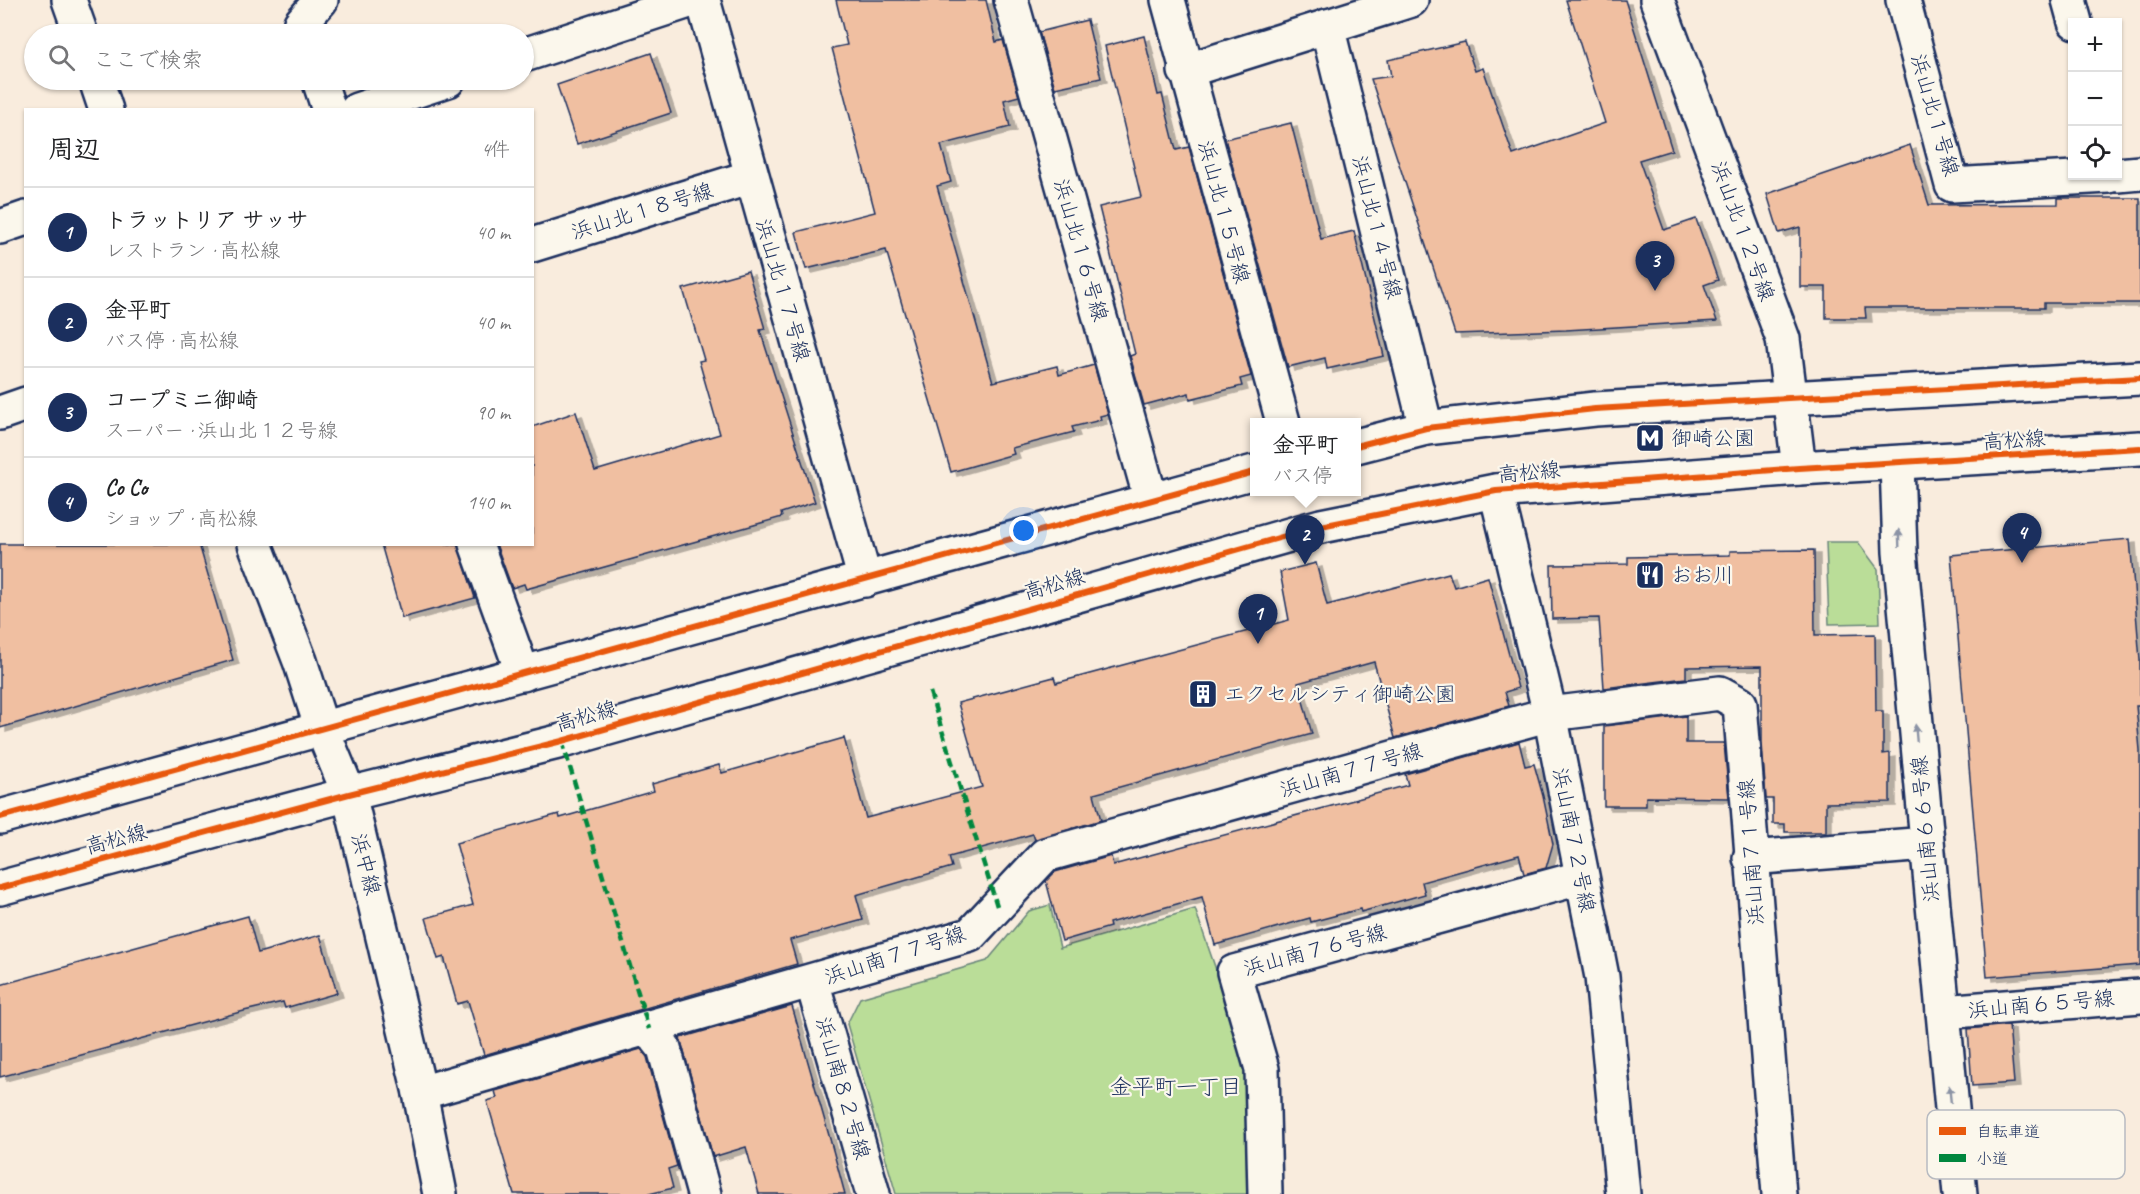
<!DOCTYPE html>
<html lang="ja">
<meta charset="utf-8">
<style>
:root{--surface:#fff;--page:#f2f2f2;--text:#202124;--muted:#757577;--line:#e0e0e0;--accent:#1b2f5e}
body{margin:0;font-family:Caveat,"Klee One",sans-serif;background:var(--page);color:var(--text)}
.controls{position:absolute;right:18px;top:18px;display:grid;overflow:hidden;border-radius:0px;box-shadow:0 2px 4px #0004}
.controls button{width:54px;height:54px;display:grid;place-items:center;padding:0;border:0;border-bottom:2px solid var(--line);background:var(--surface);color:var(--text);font:30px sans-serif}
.you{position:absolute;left:1024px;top:531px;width:21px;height:21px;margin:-15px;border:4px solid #fff;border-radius:50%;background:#1a73e8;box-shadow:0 0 0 9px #1a73e833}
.badge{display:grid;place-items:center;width:39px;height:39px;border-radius:50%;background:var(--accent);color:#fff;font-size:20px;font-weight:700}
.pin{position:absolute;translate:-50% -50px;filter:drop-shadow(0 2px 3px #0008)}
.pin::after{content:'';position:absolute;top:32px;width:21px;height:18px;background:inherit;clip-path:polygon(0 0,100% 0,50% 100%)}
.popup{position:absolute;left:1250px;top:418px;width:111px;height:78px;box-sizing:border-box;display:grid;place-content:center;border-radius:0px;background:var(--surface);filter:drop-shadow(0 2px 4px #0005);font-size:20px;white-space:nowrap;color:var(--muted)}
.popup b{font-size:22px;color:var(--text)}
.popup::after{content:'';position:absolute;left:50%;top:100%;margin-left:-12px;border:12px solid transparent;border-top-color:var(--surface)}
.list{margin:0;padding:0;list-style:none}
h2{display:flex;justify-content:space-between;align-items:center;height:78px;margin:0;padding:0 24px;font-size:26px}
h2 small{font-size:20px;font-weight:400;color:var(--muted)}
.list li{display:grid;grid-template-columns:39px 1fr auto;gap:18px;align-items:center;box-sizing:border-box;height:90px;padding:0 24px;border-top:2px solid var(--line)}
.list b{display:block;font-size:22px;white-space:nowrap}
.list p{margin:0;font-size:20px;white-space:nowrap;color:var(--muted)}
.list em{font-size:20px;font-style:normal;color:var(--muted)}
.icon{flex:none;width:33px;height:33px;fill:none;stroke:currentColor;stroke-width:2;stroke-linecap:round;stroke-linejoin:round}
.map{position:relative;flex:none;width:2140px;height:1194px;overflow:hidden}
.search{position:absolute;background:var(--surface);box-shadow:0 2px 4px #0004;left:24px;top:24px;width:510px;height:66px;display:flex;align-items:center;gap:15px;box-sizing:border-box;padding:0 21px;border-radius:33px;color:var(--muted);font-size:22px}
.panel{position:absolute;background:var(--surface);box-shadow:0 2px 4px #0004;left:24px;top:108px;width:510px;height:438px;border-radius:0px}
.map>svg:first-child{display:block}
.green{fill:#badd98;stroke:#6a867b;stroke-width:1.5}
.building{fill:#f0bfa1;stroke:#1b2f5e;stroke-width:1.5;filter:url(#shadow)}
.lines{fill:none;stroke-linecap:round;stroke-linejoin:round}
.minor-casing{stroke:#1b2f5e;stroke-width:38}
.tertiary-casing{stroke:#1b2f5e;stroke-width:38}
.primary-casing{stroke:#1b2f5e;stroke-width:38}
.minor{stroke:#fbf7ec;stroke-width:33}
.tertiary{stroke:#fbf7ec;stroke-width:33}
.primary{stroke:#fbf7ec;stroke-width:33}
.quiet{stroke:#00873e;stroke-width:4.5;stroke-dasharray:9 4.5;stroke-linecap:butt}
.cycleway-casing{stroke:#fbf7ec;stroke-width:10}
.cycleway{stroke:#e8590c;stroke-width:6}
.oneway{fill:#8b93a5}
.labels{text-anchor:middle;stroke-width:4.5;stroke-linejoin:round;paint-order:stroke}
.street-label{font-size:21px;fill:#1b2f5e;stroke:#fbf7ec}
.poi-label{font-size:21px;fill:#1b2f5e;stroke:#fbf7ec;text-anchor:start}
.neighbourhood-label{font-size:22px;fill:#1b2f5e;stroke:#fbf7ec}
.key{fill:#fbf7ec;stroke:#b8bbc1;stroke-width:1.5}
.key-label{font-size:16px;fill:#1b2f5e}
</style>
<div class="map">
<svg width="2140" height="1194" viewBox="0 0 2140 1194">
<defs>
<filter id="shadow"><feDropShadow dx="6" dy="4" stdDeviation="0" flood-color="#0004"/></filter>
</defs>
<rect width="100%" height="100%" fill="#f9ecdd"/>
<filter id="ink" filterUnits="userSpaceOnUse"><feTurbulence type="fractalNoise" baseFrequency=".0167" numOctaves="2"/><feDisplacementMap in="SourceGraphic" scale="12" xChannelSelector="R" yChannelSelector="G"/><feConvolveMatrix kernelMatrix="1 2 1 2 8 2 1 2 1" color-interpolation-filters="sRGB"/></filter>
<g filter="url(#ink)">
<g class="green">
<path d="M1826 542H1858L1878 569 1880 623 1829 624Z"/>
<path d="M1050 905 1060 948 1195 909 1250 1068 1252 1194H896L847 1024 860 998 987 961 1029 911Z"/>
</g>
<g class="building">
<path d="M836 0H986L996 42 1003 40 1019 96 1004 100 1010 127 941 145 951 182 937 186 993 382 1057 366 1059 375 1094 365 1108 414 1100 416 1101 420 1072 427 1074 432 1012 448 1014 454 951 472 886 250 806 269 796 232 875 212 832 48 847 45Z"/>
<path d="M1566 0H1625L1672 150 1639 160 1664 230 1696 219 1718 280 1704 285 1717 321 1566 330 1455 334 1371 79 1391 76 1388 60 1465 42 1475 71 1483 68 1513 155 1605 123Z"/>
<path d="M1087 20 1101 78 1055 88 1039 32Z"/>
<path d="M1144 36 1158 95 1162 94 1176 150 1189 147 1251 376 1240 379 1242 386 1190 399 1189 393 1144 405 1130 356 1135 354 1099 207 1141 197 1105 46Z"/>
<path d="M651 53 671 113 577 144 557 85Z"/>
<path d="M1291 123 1321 239 1354 231 1384 356 1327 369 1325 358 1288 367 1225 139Z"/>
<path d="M1910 145 1929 205 2058 204V198H2140V303H2044V308H1865L1866 318H1826V287H1800V227L1779 233 1767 194Z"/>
<path d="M748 271 765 329 760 330 815 502 781 513 782 517 747 527 526 589 524 584 512 588 496 544H532V427L576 412 595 471 720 434 699 361 704 360 683 289Z"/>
<path d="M2130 539 2140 660V706H2136L2140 750V965L1987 977 1951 555Z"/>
<path d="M0 544H199L233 660 0 728Z"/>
<path d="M381 544H458L475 598 402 618Z"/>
<path d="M1814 550 1815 635 1875 634 1876 711H1883V754L1890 753V802L1826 803V832H1785V824H1773V799H1766L1762 743V666L1686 667V678L1604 688 1599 618 1552 619 1551 565 1628 564V557L1730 555V551Z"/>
<path d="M1316 563 1327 605 1449 573 1454 587 1488 577 1518 688 1505 692 1509 706 1395 738 1374 662 1298 683 1312 734 1094 794 1101 820 1035 840 1033 834 949 857 952 867 856 895 863 920 790 940 797 964 484 1055 468 1001 457 1004 444 957 438 959 426 918 473 905 456 843 559 814 560 818 654 791 652 784 719 765 722 773 844 738 866 818 982 787 958 703 1054 677 1056 683 1289 620 1280 572Z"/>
<path d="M1686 716V743H1724L1729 798 1646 797V806H1604V726Z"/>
<path d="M1519 742 1525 766 1534 764 1543 796 1553 844 1546 868 1524 874 1519 855 1422 882 1425 894 1361 912 1360 909 1311 922 1310 918 1215 945 1202 897 1109 923 1110 927 1062 941 1046 881 1055 872 1111 856 1113 865 1361 798 1408 785 1405 774Z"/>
<path d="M248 916 258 953 320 935 337 993 285 1008 283 1002 244 1011 0 1077V985Z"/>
<path d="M792 1006 830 1139 845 1194H759L746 1147 713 1157 680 1038Z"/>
<path d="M2009 1025 2014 1083 1972 1086 1968 1029Z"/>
<path d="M641 1049 647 1057 677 1166 668 1169 673 1188 649 1194H514L487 1101 497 1098 495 1091Z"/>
</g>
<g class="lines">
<g class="minor-casing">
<g id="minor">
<path d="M703 0 865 580"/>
<path d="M1011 0 1151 500"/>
<path d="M1168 0 1283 422"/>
<path d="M1657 0 1783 339 1799 468"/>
<path d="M1903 0 1952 185 2109 176"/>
<path d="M2069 0 2075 22"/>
<path d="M1327 26 1426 428"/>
<path d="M305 34 301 23 321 0"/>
<path d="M524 55 692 0"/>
<path d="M1185 71 1411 0"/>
<path d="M319 80 329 110"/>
<path d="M357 110 448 80"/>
<path d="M2118 175 2140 173"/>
<path d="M0 227 26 218"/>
<path d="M532 245 751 177"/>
<path d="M0 413 26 404"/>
<path d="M1897 463 1900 552 1960 1194"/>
<path d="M1496 491 1550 714 1602 977 1623 1194"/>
<path d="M476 544 523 674"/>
<path d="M1750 858 1927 844"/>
<path d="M812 981 873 1194"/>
<path d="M1943 1012 2140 996"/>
<path d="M649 1029 664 1048 704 1194"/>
<path d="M420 1093 970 935 1045 855 1550 714 1720 693 1740 704 1779 1194"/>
<path d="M1265 1194 1262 1069 1234 972 1580 878"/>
</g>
</g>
<g class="tertiary-casing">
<g id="tertiary">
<path d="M69 0 81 34"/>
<path d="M96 80 106 110"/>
<path d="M255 544 300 661 322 729 349 794 420 1093 440 1194"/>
</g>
</g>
<g class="primary-casing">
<g id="primary">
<path d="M1356 446 1426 428 1595 409 2140 378"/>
<path d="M0 817 1254 472"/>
<path d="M0 888 349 794 562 741 1321 526 1496 491 1799 468 2140 448"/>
</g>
</g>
<use href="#minor" class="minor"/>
<use href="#tertiary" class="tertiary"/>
<use href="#primary" class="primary"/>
<g class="quiet">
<path d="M930 692 997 906"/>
<path d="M562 741 649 1029"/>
</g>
<g class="cycleway-casing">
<g id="cycleway">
<path d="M1356 446 1426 428 1595 409 2140 378"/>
<path d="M0 817 1254 472"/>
<path d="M0 888 349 794 562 741 1321 526 1496 491 1799 468 2140 448"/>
</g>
</g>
<use href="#cycleway" class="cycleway"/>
</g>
<defs><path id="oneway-solid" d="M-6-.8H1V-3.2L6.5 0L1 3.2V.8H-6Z" transform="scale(1.5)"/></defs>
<g class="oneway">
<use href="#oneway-solid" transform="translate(1899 538) rotate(-92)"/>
<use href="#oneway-solid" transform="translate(1916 733) rotate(-95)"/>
<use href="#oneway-solid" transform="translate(1950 1094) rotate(-96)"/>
</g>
</g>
<defs>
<g id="metro-square" transform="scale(1.5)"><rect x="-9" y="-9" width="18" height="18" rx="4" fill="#1b2f5e" stroke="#fbf7ec"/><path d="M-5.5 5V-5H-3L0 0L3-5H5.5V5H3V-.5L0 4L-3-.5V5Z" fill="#fff"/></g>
<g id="restaurant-square" transform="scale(1.5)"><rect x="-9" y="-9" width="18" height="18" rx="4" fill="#1b2f5e" stroke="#fbf7ec"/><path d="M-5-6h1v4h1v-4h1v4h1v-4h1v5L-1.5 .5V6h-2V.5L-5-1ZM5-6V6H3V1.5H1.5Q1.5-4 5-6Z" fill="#fff"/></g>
<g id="building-square" transform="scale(1.5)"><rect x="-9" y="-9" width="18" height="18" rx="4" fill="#1b2f5e" stroke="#fbf7ec"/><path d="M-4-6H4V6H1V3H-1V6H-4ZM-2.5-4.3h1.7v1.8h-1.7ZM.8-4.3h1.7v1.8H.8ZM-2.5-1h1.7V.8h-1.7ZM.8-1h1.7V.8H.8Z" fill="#fff"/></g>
</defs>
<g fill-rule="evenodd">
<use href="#metro-square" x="1650" y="438"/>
<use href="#restaurant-square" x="1650" y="575"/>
<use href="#building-square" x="1203" y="694"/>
</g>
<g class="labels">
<g class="street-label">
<text transform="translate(1935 115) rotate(74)" y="7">浜山北１号線</text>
<text transform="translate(642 211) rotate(-17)" y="7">浜山北１８号線</text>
<text transform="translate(1224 212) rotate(75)" y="7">浜山北１５号線</text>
<text transform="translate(1377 227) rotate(76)" y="7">浜山北１４号線</text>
<text transform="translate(1743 231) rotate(70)" y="7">浜山北１２号線</text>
<text transform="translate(1081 250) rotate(74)" y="7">浜山北１６号線</text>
<text transform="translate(783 290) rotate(74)" y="7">浜山北１７号線</text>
<text transform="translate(2014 440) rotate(-4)" y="7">高松線</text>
<text transform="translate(1529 472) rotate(-5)" y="7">高松線</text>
<text transform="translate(1054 584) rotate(-16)" y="7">高松線</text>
<text transform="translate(586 716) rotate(-16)" y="7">高松線</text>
<text transform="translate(1351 770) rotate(-16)" y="7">浜山南７７号線</text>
<text transform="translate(1925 829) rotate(-95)" y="7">浜山南６６号線</text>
<text transform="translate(116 839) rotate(-15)" y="7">高松線</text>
<text transform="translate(1574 840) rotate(79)" y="7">浜山南７２号線</text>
<text transform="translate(1751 852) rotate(-94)" y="7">浜山南７１号線</text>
<text transform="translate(366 864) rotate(76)" y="7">浜中線</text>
<text transform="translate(1315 950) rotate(-15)" y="7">浜山南７６号線</text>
<text transform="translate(895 955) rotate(-18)" y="7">浜山南７７号線</text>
<text transform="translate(2041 1004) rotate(-5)" y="7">浜山南６５号線</text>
<text transform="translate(843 1088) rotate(74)" y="7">浜山南８２号線</text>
</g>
<g class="poi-label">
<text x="1671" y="445">御崎公園</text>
<text x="1671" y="582">おお川</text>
<text x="1224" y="701">エクセルシティ御崎公園</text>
</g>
<g class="neighbourhood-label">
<text x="1176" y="1094">金平町一丁目</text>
</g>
</g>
<rect x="1927" y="1110" width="198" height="69" rx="9" class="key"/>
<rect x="1939" y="1127" width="27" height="8" fill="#e8590c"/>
<rect x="1939" y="1154" width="27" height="8" fill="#00873e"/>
<g class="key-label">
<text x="1976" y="1137">自転車道</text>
<text x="1976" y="1164">小道</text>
</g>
</svg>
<div class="controls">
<button>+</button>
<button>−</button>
<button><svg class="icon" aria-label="locate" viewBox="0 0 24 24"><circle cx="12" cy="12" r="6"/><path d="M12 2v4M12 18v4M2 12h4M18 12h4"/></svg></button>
</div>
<div class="you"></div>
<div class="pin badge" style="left:1258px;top:644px">1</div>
<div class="pin badge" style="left:1305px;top:565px">2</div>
<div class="popup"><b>金平町</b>バス停</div>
<div class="pin badge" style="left:1655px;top:291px">3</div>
<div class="pin badge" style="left:2022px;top:563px">4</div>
<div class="search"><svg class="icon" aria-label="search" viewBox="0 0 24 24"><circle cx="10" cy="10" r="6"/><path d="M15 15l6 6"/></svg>ここで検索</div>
<section class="panel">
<h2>周辺<small>4件</small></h2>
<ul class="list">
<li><span class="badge">1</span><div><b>トラットリア サッサ</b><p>レストラン · 高松線</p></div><em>40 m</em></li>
<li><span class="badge">2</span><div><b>金平町</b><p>バス停 · 高松線</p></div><em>40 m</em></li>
<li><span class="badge">3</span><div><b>コープミニ御崎</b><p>スーパー · 浜山北１２号線</p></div><em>90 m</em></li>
<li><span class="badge">4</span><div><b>Co Co</b><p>ショップ · 高松線</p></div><em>140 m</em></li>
</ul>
</section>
</div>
